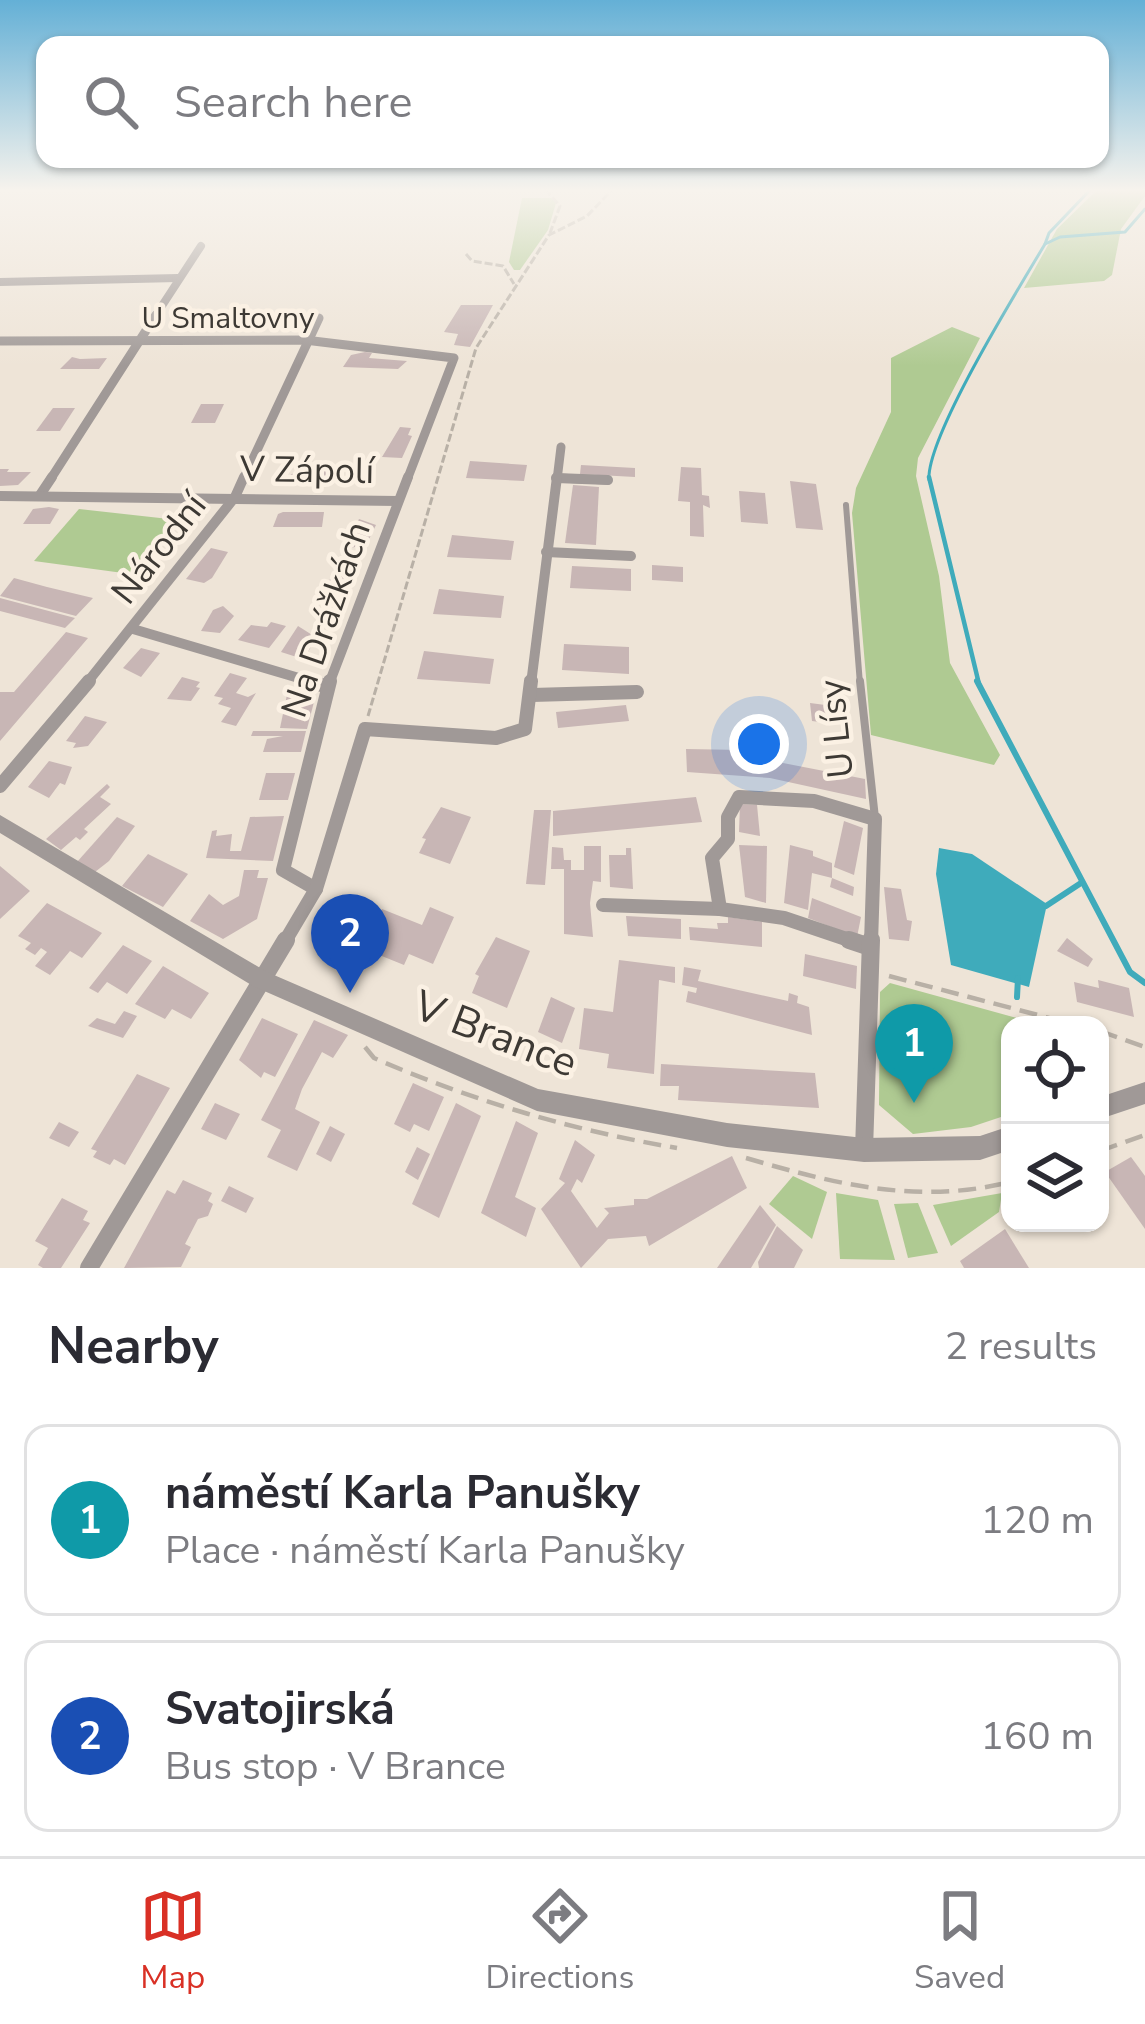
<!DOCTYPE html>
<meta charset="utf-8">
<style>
:root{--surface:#fff;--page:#f7f7f7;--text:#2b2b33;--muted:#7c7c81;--line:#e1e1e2;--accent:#d93025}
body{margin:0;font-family:"Nunito Sans",sans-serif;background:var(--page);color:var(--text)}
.controls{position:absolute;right:36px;bottom:36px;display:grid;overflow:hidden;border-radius:24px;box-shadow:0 3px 9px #0004}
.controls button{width:108px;height:108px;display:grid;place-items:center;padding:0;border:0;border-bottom:3px solid var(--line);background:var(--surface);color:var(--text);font:60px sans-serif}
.you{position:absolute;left:759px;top:744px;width:42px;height:42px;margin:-30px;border:9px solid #fff;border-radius:50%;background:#1a73e8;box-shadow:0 0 0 18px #1a73e833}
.badge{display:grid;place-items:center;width:78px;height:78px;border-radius:50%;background:var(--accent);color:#fff;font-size:39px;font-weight:700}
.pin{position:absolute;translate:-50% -99px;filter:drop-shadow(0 3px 6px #0008)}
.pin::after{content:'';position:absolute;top:63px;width:42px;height:36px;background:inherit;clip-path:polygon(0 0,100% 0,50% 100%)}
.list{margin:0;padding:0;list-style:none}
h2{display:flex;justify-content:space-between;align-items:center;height:156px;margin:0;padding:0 48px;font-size:51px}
h2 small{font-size:39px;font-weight:400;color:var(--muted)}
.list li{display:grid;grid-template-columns:78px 1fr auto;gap:36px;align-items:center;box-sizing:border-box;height:192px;margin:0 24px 24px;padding:0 24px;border:3px solid var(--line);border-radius:24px}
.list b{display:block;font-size:45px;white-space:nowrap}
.list p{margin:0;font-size:39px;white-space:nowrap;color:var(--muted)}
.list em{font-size:39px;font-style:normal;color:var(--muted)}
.icon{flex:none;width:66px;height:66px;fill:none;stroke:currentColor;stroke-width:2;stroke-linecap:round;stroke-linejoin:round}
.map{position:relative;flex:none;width:1145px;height:1268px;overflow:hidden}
.search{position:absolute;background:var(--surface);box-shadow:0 3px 9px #0004;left:36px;right:36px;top:36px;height:132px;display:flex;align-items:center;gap:30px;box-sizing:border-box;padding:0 42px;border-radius:24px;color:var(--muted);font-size:45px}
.sheet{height:588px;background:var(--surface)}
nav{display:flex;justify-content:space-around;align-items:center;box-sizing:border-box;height:168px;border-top:3px solid var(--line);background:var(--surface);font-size:33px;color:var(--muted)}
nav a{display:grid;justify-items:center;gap:6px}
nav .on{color:var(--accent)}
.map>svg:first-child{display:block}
.green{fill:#afca92}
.water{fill:#3fabbb}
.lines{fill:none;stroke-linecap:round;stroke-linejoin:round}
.stream-far2{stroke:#3fabbb;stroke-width:3}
.stream-far1{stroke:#3fabbb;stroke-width:4.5}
.stream{stroke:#3fabbb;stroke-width:6}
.building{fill:#c8b6b5}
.path-far1{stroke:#b8b0a6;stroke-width:3;stroke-dasharray:8 3;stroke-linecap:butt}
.path{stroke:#b8b0a6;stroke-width:4.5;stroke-dasharray:18 9;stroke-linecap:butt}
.service-far1{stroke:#a09997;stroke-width:6}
.service{stroke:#a09997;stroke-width:8}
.minor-far4{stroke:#a09997;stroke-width:8}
.minor-far3{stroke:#a09997;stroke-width:9}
.minor-far2{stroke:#a09997;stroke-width:10}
.minor-far1{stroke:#a09997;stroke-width:14}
.minor{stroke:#a09997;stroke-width:18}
.tertiary{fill:#a09997;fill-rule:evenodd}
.labels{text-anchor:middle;stroke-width:9;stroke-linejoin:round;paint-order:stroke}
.far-street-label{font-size:30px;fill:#3d3934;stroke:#fbf1e4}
.street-label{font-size:36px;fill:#3d3934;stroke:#fbf1e4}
.near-street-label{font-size:42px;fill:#3d3934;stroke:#fbf1e4}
</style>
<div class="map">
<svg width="1145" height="1268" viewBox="0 0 1145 1268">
<rect width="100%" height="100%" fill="#eee4d7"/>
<g class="green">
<path d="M1098 189H1145V196L1121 229 1112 275 1104 281 1024 288 1057 229Z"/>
<path d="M522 198H551L556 203 548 230 520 270H514L509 262Z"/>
<path d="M952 327 980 338 918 458 916 476 939 576 950 663 1000 755 994 765 871 735 852 513 856 488 891 412V358Z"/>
<path d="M79 509 178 520 138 575 34 561Z"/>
<path d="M890 983 1042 1025H1010V1114L971 1127 913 1134 879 1105 880 992Z"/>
<path d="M793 1176 827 1192 812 1239 769 1204Z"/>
<path d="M836 1193 878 1200 895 1260 840 1259Z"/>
<path d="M1002 1193 999 1212 951 1246 933 1205Z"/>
<path d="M918 1203 938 1253 908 1258 894 1204Z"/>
</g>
<path class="water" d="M939 848 972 854 1047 904 1029 987 951 965 936 874Z"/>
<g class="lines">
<g class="stream-far2">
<path d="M1045 244 1049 233 1091 189"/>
<path d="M929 480C926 437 1019 288 1045 244L1060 237 1125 232 1145 209"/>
</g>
<path class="stream-far1" d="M929 477 979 684"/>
<g class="stream">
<path d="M977 681 1130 972 1145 983"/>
<path d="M1046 906 1081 883"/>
<path d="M1017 997 1018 978"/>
</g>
</g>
<g class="building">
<path d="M461 305H493L470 347 454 345 458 334 444 332Z"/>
<path d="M365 352 372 353 369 358 407 361 398 369 343 367 351 355Z"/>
<path d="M72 357 80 359 107 358 99 369H60Z"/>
<path d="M201 404H224L215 423H191Z"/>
<path d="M53 408H75L60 431H36Z"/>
<path d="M400 427 411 428 408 435 412 436 402 458 382 457Z"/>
<path d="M470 461 527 465 524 481 466 478Z"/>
<path d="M581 465 635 468V477L580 474Z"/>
<path d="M321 466H339L334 481 288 482 291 474 319 472Z"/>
<path d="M681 467 701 468 702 495 709 496 710 508 703 505 704 537 690 536V502L678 501Z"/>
<path d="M0 469H9L7 472H31L18 485 0 486Z"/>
<path d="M790 481 816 484 823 530 796 528Z"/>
<path d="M573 485 599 487 596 545 565 543Z"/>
<path d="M739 491 765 493 768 524 741 522Z"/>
<path d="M49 507 59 509 50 524H23L33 509Z"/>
<path d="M283 512H324L322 527H273L278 514Z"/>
<path d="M359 519 376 525 366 545 344 549Z"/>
<path d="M452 535 514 541 511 560 447 557Z"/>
<path d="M211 548 228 552 212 578 204 583 186 579Z"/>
<path d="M345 564 358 565 348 591 326 589 334 569 342 570Z"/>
<path d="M652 565 683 567V582L652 580Z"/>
<path d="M572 566 631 569V591L570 588Z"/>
<path d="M14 578 47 587 93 598 76 616 0 596Z"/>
<path d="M439 589 504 596 501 618 433 614Z"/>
<path d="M0 598 75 618 65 628 0 611Z"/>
<path d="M223 606 234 616 220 633 201 631 213 610Z"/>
<path d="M271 622 286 626 269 648 238 640 251 625 267 627Z"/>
<path d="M298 626 317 638 303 659 281 652Z"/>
<path d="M66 632 88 638 0 741V692H14Z"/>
<path d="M564 644 629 647V674L562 670Z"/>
<path d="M141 648 160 653 141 677 123 668Z"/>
<path d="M424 651 494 659 490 684 417 679Z"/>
<path d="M230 673 247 678 236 693 248 697 256 693 236 726 221 722 231 708 218 704 223 698 214 696Z"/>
<path d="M182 677 200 682 196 687 200 688 191 701 167 699Z"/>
<path d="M288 690 315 698 307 729 280 728Z"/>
<path d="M810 703 833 706 835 724 812 721Z"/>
<path d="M626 705 629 721 558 728 556 712Z"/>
<path d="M85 716 107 722 88 746 73 748 76 743 66 741Z"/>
<path d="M253 731H306L301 752H263L267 739 283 736H251Z"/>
<path d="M686 749 742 750V755L865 779 866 799 770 778 687 772Z"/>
<path d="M49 761 72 767 65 785 60 783 49 798 28 787Z"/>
<path d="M266 773H295L288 800H259Z"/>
<path d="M107 784 110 787 100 797 111 804 84 829 88 832 80 840 76 837 61 850 46 839Z"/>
<path d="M696 797 702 822 553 836V811Z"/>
<path d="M740 804 757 805 760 836 739 832Z"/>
<path d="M441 807 471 817 450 864 419 853 426 839 422 838Z"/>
<path d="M534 810H551L545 885 526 884Z"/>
<path d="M284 816 273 861 206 858 212 831 217 830 216 836 232 834 230 851H241L250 817Z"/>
<path d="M117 817 135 826 109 861 95 872 77 862Z"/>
<path d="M844 821 863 828 854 875 834 867Z"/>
<path d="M739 845 767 846 766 903 745 897Z"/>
<path d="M790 845 813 851V856L832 863V878L854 887 853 896 830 887 832 878 812 873 808 910 784 903Z"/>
<path d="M584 846H601V882L593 881 590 903 593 937 564 934V869H551L552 847 563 848 564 860H571V870H584Z"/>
<path d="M626 848H631L633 889 610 887 609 855H626Z"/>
<path d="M148 854 188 874 163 907 122 886Z"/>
<path d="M0 866 30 891 0 919Z"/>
<path d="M244 870H259L257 878H268L257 919 223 939 190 921 209 894 223 905 239 896Z"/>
<path d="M884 887 901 889 907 920 912 921 909 941 889 939Z"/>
<path d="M812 898 861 917 857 937 808 918Z"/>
<path d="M47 903 102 933 82 958 70 951 50 975 35 966 47 952 41 948 35 955 25 949 31 943 18 936Z"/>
<path d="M430 907 454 917 433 964 409 954 404 965 362 948 382 909 422 925Z"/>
<path d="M626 916 681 919V939L628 936Z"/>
<path d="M728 917 762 922V947L690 940 689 927 718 929 717 923H728Z"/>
<path d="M496 937 530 951 507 1008 472 993 479 976 475 974Z"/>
<path d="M1067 938 1093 959 1088 967 1057 951Z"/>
<path d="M123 945 152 961 127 994 107 982 98 993 89 988Z"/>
<path d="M805 954 857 966 856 989 803 976Z"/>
<path d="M619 960 675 967V983L659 980 654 1074 607 1068 609 1054 579 1049 584 1008 613 1012Z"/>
<path d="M163 966 209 993 191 1019 172 1009 165 1019 135 1004Z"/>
<path d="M684 967 701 970 698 981 788 1001 789 993 798 996 797 1003 809 1007 812 1035 686 1002 688 991 696 993 697 988 682 985Z"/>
<path d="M1098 980 1129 988 1134 1017 1077 1002 1074 982 1099 988Z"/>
<path d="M551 997 575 1008 562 1043 538 1032Z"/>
<path d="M124 1011 137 1016 123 1038 88 1026 97 1018 115 1024Z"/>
<path d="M262 1018 298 1034 275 1077 264 1072 261 1078 239 1060Z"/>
<path d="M314 1020 348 1035 333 1058 322 1052 302 1089 295 1109 320 1122 297 1171 267 1157 281 1130 261 1120Z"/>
<path d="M661 1064 815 1073 819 1108 678 1100 679 1086H660Z"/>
<path d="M137 1074 170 1088 125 1165 114 1159 110 1165 93 1157 97 1151 91 1149Z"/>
<path d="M413 1083 444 1097 429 1131 414 1124 410 1132 394 1124Z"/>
<path d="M215 1103 240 1114 226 1140 201 1129Z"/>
<path d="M456 1103 481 1116 439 1218 412 1204Z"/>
<path d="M516 1121 538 1133 515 1197 536 1208 526 1237 481 1213Z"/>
<path d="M59 1122 79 1132 69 1147 49 1138Z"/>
<path d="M330 1126 345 1134 331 1162 316 1154Z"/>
<path d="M575 1140 595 1155 582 1183 577 1179 571 1191 597 1228 609 1213 604 1208 634 1205V1199H647L732 1156 747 1188 649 1246 646 1236 608 1239 581 1268 541 1209 565 1183 559 1179Z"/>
<path d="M417 1147 430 1154 418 1180 405 1172Z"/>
<path d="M1131 1157 1145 1176V1229L1105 1172Z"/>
<path d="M183 1180 212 1193 208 1201 213 1204 208 1216 198 1219 185 1244 191 1247 181 1267 124 1268 167 1190 175 1194Z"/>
<path d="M229 1186 254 1198 246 1213 221 1201Z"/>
<path d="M62 1198 88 1211 83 1220 90 1223 61 1268H43L38 1265 48 1248 35 1241Z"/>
<path d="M760 1205 776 1225 751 1268H717Z"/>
<path d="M777 1226 803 1250 794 1268H759L758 1262Z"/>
<path d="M1005 1229 1029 1268H964L960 1261Z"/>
</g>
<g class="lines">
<g class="path-far1">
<path d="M545 189 560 206 550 233"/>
<path d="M466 254 472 261 503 266 514 284"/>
<path d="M368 716 476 348 549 235 587 216 613 189"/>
</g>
<g class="path">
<path d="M889 976 1076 1025"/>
<path d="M1100 1031 1145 1047"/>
<path d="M365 1047 374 1058C473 1101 571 1130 677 1148"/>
<path d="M1100 1151 1145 1135"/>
<path d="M746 1158C835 1184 918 1205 1010 1182"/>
</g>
<path class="service-far1" d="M846 505 860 684"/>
<path class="service" d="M860 681 875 818"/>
<g class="minor-far4">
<path d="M0 282 178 278"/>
<path d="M154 318 201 246"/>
</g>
<g class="minor-far3">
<path d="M0 341 305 340 454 358 407 480"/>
<path d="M556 478 608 480"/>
<path d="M50 480 156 315"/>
<path d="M243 480 319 318"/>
<path d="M557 480 561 447"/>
</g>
<g class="minor-far2">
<path d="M556 478 608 480"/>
<path d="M40 495 52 477"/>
<path d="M0 496 398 501"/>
<path d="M546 552 631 556"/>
<path d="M133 629 319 684"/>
<path d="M86 684 235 497 244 477"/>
<path d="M329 684 408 477"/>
<path d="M531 684 557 477"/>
</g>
<g class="minor-far1">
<path d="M309 681 328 687"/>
<path d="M532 695 637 692"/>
<path d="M0 786 89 681"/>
<path d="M316 889 283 870 330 681"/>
<path d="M603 905 720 909"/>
<path d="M284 943 316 889 365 729 496 738 525 729 531 681"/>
<path d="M858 943 784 918 720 909 712 858 728 839V817L739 797 814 801 875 819 871 943"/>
</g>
<g class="minor">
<path d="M849 940 870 947"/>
<path d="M864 1150 871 940"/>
<path d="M89 1268 286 940"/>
</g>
<g class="tertiary">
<path d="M0 815 267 972 538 1089 727 1123 864 1138 980 1136 1010 1126V1150L980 1160 864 1162 727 1147 537 1111 253 986 0 833Z"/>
<path d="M1145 1082V1104L1100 1119V1097Z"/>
</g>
</g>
<linearGradient id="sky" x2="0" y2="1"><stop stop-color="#64b0d6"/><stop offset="0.52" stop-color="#f7f3ed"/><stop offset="1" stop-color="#f7f3ed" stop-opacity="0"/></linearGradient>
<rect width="1145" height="366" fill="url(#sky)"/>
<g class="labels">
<g class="far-street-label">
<text x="228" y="328">U Smaltovny</text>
</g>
<g class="street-label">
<text transform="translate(307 469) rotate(1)" y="13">V Zápolí</text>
<text transform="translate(158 548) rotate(-52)" y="13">Národní</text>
<text transform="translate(325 619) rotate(-71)" y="13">Na Drážkách</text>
<text transform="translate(835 729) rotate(-96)" y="13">U Lísy</text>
</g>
<g class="near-street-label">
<text transform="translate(496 1033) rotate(21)" y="15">V Brance</text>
</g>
</g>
</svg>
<div class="controls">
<button><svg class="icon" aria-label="locate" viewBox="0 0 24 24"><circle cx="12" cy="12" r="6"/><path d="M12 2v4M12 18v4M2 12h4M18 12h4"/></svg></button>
<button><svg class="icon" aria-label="layers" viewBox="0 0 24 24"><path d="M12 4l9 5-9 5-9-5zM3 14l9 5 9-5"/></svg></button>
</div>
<div class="you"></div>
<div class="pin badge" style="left:914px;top:1103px;background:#0f9aa8">1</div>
<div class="pin badge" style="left:350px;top:993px;background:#1a4fb4">2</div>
<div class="search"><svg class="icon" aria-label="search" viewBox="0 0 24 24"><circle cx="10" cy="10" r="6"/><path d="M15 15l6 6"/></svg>Search here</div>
</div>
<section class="sheet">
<h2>Nearby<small>2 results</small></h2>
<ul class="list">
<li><span class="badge" style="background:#0f9aa8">1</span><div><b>náměstí Karla Panušky</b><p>Place · náměstí Karla Panušky</p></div><em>120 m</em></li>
<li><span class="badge" style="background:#1a4fb4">2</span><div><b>Svatojirská</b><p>Bus stop · V Brance</p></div><em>160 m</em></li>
</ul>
</section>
<nav>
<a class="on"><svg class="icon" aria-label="map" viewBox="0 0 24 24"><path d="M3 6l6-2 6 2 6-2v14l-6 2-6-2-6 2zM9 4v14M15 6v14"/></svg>Map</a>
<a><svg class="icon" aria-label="directions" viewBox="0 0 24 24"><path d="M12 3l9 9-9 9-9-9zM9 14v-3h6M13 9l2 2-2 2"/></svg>Directions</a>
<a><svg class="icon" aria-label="saved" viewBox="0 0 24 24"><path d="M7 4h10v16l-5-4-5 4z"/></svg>Saved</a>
</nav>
